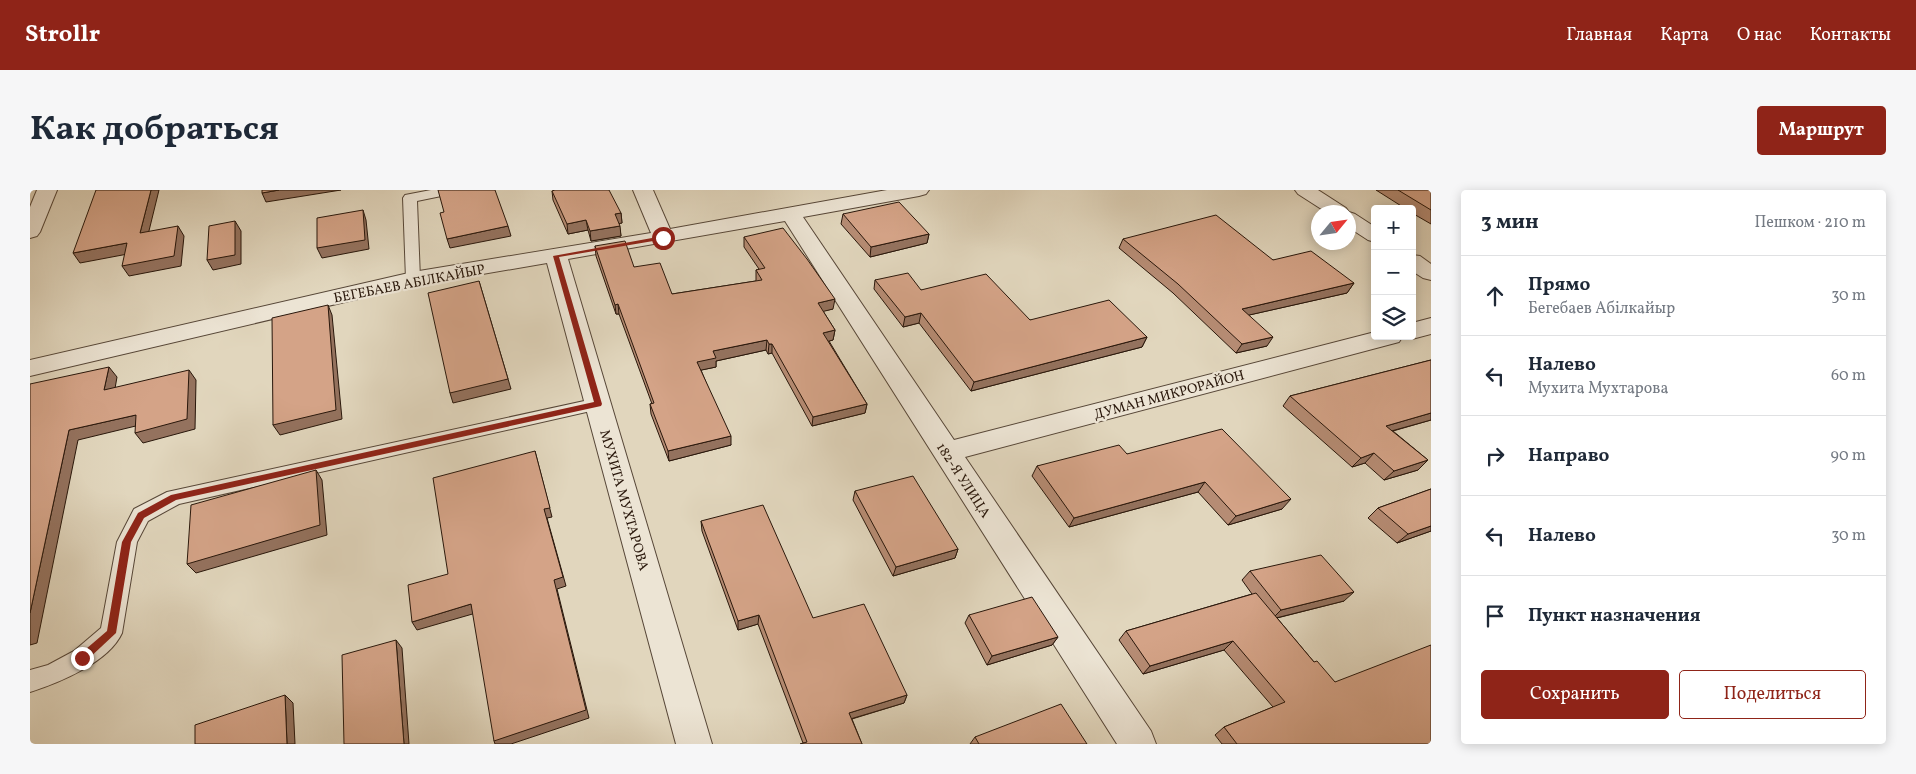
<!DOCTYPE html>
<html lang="ru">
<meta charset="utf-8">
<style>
:root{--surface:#fff;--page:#f6f6f7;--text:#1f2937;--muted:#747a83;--line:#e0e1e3;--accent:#8f2418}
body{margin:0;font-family:Vollkorn,serif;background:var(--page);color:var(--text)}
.controls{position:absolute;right:15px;top:15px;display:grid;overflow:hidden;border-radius:5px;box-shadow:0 2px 12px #0003}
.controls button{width:45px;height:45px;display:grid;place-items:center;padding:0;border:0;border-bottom:1px solid var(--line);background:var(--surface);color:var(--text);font:25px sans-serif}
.compass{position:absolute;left:1281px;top:15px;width:45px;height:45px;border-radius:50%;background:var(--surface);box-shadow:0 2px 12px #0003;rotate:61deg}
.stop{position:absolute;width:15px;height:15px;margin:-11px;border:4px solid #8f2418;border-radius:50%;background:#fff}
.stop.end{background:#8f2418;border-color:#fff;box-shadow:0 1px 5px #0008}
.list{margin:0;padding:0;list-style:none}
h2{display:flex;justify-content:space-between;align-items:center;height:65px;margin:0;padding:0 20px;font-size:21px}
h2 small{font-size:16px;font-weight:400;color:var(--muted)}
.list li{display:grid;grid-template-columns:32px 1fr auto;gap:15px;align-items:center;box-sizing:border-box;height:80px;padding:0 20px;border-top:1px solid var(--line)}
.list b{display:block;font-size:19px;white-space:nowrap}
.list p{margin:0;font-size:16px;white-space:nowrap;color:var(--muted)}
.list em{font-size:16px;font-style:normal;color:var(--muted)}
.actions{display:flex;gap:10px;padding:15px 20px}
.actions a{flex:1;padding:11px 0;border:1px solid var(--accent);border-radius:5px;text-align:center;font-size:18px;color:var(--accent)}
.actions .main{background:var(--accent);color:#fff}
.icon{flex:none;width:28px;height:28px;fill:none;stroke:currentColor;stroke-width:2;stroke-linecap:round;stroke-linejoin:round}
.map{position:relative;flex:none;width:1401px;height:554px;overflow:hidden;border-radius:5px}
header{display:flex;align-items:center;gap:30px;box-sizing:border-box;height:70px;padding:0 25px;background:var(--accent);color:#fff}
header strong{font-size:24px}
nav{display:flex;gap:28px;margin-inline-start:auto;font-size:18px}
.intro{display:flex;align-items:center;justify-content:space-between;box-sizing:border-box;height:120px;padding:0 30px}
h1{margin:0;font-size:35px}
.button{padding:12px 22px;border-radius:5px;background:var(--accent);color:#fff;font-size:18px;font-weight:700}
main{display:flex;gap:30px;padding:0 30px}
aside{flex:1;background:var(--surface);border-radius:5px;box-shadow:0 2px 12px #0003}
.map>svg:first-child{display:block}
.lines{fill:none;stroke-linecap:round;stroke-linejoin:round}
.service-casing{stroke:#574738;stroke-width:2}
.minor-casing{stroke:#574738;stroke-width:2}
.service{fill:#ece4d4;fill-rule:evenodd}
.minor{fill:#ece4d4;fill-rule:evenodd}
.wall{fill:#b68c74;stroke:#29170b}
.shaded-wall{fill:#94725e;stroke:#29170b}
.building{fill:#d4a387;stroke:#29170b}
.route{fill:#8f2418}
.labels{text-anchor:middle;stroke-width:4.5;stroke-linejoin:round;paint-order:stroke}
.street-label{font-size:14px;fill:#29170b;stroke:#ece4d4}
</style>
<header>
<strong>Strollr</strong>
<nav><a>Главная</a><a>Карта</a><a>О нас</a><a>Контакты</a></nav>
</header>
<div class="intro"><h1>Как добраться</h1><a class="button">Маршрут</a></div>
<main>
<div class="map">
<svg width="1401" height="554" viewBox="0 0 1401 554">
<rect width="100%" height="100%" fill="#e1d6bd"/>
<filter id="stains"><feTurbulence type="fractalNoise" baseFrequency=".004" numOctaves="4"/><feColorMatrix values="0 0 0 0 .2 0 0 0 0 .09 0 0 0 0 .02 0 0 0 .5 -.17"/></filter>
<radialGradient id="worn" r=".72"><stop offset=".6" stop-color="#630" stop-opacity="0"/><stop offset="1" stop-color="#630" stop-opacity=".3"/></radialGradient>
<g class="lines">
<g class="service-casing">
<g id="service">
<path d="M401 0H428L426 3 387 11 390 89 388 92H378L376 89 373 8 375 5Z"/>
<path d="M568 208 574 210 577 214 574 218 149 314 118 331 107 352 92 443C79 472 29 493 0 502V480L18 475 44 461 71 438 87 352 104 319 137 302Z"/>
</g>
</g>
<g class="minor-casing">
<g id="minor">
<path d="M7 0H27L10 42 7 46 0 48V17Z"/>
<path d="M603 0H623L640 39 857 0H899L896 4 889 6 773 27 924 250 1345 142V146H1373L1369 152 935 267 1121 541 1126 554H1087L755 31 538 69 682 554H646L517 73 383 96 0 186V170L383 82 621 43Z"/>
<path d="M1265 0H1288L1316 18 1319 22 1325 24 1345 37V52L1338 50 1318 37V22H1296L1268 4Z"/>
<path d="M1382 65 1390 66 1401 74V90L1393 88 1382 81Z"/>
<path d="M1401 128V144L1382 149 1374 146H1382V133Z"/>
</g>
</g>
<use href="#service" class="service"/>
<use href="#minor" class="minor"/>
</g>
<g class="wall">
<path d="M1346 0H1401V34L1382 23V19H1376Z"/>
<path d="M522 1 591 23 592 33H589L591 46 561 51 558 40 538 44 523 10Z"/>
<path d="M813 24 899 44 897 53 840 67 811 34Z"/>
<path d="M714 47 803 119 793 121 805 140 803 150 799 151 837 214 835 223 782 236 742 163 738 164 736 160 686 171V177L671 180 701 255 639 271 621 224 620 214H622L589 124H586L566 66 565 56 604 77 642 104 726 91V80L729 79 714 57Z"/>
<path d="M1093 49 1243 70 1324 93 1317 103 1219 125 1237 156 1206 163 1143 103 1089 58Z"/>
<path d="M845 90 891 100 1000 130 1117 147 1112 157 941 201 889 133 873 137 844 99Z"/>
<path d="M1401 170V230L1363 241 1398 270 1388 280 1354 290 1335 273 1322 277 1253 216 1260 206Z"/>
<path d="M1097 264 1252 319 1198 335 1168 302 1039 337 1002 286 1007 276Z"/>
<path d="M1401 299V341L1367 353 1338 328 1348 318Z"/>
<path d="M825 301 928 359 925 368 863 386 823 310Z"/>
<path d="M671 331 783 428 877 505 874 513 822 529 832 554 773 553 728 434 708 440 672 341Z"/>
<path d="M1220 381 1314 411 1247 428 1284 472 1305 492 1401 554H1192L1185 545 1194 537 1243 517 1194 460 1113 484 1089 450 1096 441 1222 404 1212 390Z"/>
<path d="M939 425 1028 447 1022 455 957 475 935 433Z"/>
<path d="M945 547 1057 554H940Z"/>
</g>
<g class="shaded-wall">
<path d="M121 0H129L116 53 110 43Z"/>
<path d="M249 0H311L236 12 232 3Z"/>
<path d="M333 20 336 30 339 59 292 68 287 58Z"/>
<path d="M591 23 592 33 587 34 585 24Z"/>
<path d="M556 30 558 40 538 44 537 34Z"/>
<path d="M205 31 211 41V74L183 80 177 70Z"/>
<path d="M148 36 154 46 151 76 99 86 92 76Z"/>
<path d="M478 36 481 46 420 58 417 49Z"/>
<path d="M590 36 591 46 561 51 560 41Z"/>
<path d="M899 44 897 53 840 67 841 57Z"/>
<path d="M97 53 103 63 50 73 43 63Z"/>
<path d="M449 91 481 199 423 213 420 203Z"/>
<path d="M1324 93 1317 103 1206 128 1212 119Z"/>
<path d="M805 109 803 119 787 123 788 113Z"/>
<path d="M588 114 589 124H586L585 115Z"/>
<path d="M298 115 302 125 312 229 250 245 243 235Z"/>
<path d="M891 123 889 133 873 137 875 127Z"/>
<path d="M805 140 803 150 792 153 793 143Z"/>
<path d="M1117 147 1112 157 941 201 944 192Z"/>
<path d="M1243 147 1237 156 1206 163 1212 154Z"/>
<path d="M737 150 736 160 686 171V177L667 181V172L683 161Z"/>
<path d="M739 154H742V163L738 164Z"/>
<path d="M79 177 87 187 83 210 74 200Z"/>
<path d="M159 180 166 190 165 239 113 253 105 243Z"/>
<path d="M837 214 835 223 782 236 783 227Z"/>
<path d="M1401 223V230L1347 245 1356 236Z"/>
<path d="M106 225 114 234 48 250 7 453 0 455V423L39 240Z"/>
<path d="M701 246V255L639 271 638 261Z"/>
<path d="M505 261 522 327 517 328 536 396 527 399 559 528 481 554H465L464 551 524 390 514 319Z"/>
<path d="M1344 263 1335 273 1322 277 1331 268Z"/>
<path d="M1398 270 1388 280 1354 290 1364 281Z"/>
<path d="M286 280 292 290 297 345 166 383 157 374Z"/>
<path d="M1175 292 1168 302 1039 337 1044 328Z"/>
<path d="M1261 309 1252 319 1198 335 1206 326Z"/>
<path d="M1401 336V341L1367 353 1378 344Z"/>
<path d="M928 359 925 368 863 386 866 377Z"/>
<path d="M1324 402 1314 411 1242 429 1251 420Z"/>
<path d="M441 414 446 423 387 440 382 432Z"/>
<path d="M729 425 728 434 708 440V431Z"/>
<path d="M1028 447 1022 455 957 475 962 466Z"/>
<path d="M366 450 372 458 379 554H374Z"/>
<path d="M1203 451 1194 460 1113 484 1120 476Z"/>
<path d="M255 505 263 513 265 554H257Z"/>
<path d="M877 505 874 513 817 530 819 523Z"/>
</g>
<g class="building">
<path d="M66 0H121L110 43 148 36 144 66 92 76 97 53 43 63Z"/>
<path d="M232 0H249L232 3Z"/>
<path d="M408 0H465L478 36 417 49 410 23 414 22Z"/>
<path d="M525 0H579L591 23 585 24 590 36 560 41 556 30 537 34 522 1Z"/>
<path d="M1368 0H1401V20Z"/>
<path d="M869 12 899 44 841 57 813 24Z"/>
<path d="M333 20 335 50 287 58V28Z"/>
<path d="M1186 25 1243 70 1281 61 1324 93 1212 119 1243 147 1212 154 1148 94 1093 49Z"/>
<path d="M205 31V65L177 70 179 36Z"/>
<path d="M753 38 777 69 805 109 788 113 805 140 793 143 837 214 783 227 742 154H739L737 150 683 161 686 168 667 172 701 246 638 261 620 214 624 213 588 114 585 115 565 56 595 51 604 77 630 73 642 104 732 90 726 80 735 78 714 47Z"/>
<path d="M878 83 891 100 956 84 1000 130 1079 110 1117 147 944 192 891 123 875 127 845 90Z"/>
<path d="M449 91 478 189 420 203 398 103Z"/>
<path d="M298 115 306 220 243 235 242 128Z"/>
<path d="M1401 170V223L1356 236 1398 270 1364 281 1344 263 1331 268 1260 206Z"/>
<path d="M79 177 74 200 159 180 157 229 105 243 106 225 39 240 0 423V194Z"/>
<path d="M1192 239 1261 309 1206 326 1175 292 1044 328 1007 276 1089 255 1097 264Z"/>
<path d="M505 261 520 318 514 319 533 387 524 390 556 520 464 551 441 414 382 432 378 395 418 384 403 288Z"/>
<path d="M286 280 290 335 157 374 161 315Z"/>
<path d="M883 286 928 359 866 377 825 301Z"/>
<path d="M1401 299V336L1378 344 1348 318Z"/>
<path d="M733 315 783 428 834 414 877 505 819 523 832 554H770L777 552 729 425 708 431 671 331Z"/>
<path d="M1291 365 1324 402 1251 420 1220 381Z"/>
<path d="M1226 403 1284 472 1287 471 1305 492 1401 455V554H1207L1194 537 1255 512 1203 451 1120 476 1096 441Z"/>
<path d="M1002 407 1028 447 962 466 939 425Z"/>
<path d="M366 450 374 554H314L312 465Z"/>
<path d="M255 505 257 554H165V535Z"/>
<path d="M1031 514 1057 554H949L945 547Z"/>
</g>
<path class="route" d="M633 46 635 49 529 67 572 214 571 216 146 310 114 328 101 352 86 443 56 471H49V465L77 441 92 352 108 323 141 305 564 212 523 66Z"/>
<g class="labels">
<g class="street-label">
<text transform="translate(379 93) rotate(-11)" y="5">БЕГЕБАЕВ АБІЛКАЙЫР</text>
<text transform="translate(1139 204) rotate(-15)" y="5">ДУМАН МИКРОРАЙОН</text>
<text transform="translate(934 290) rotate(57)" y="5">182-Я УЛИЦА</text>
<text transform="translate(595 310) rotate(74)" y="5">МУХИТА МУХТАРОВА</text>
</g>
</g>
<rect width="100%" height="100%" filter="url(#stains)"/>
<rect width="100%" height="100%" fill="url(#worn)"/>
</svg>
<div class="controls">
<button>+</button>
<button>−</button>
<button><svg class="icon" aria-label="layers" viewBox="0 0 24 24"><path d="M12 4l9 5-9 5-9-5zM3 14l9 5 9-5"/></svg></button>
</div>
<svg class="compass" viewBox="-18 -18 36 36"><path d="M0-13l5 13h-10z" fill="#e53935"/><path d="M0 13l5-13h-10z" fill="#747a83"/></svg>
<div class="stop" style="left:633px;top:48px"></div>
<div class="stop end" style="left:52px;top:468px"></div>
</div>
<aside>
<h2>3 мин<small>Пешком · 210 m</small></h2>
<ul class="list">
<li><svg class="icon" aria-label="ahead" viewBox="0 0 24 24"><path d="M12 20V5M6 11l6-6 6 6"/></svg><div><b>Прямо</b><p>Бегебаев Абілкайыр</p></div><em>30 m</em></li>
<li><svg class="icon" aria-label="left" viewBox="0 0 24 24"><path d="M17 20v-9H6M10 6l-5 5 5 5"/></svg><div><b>Налево</b><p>Мухита Мухтарова</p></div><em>60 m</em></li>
<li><svg class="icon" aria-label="right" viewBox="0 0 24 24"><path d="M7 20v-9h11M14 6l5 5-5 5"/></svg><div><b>Направо</b></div><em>90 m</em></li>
<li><svg class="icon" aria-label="left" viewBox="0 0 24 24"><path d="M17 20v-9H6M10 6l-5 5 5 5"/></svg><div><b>Налево</b></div><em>30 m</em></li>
<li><svg class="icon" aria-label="arrive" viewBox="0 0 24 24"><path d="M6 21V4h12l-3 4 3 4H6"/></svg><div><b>Пункт назначения</b></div></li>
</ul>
<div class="actions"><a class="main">Сохранить</a><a>Поделиться</a></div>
</aside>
</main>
